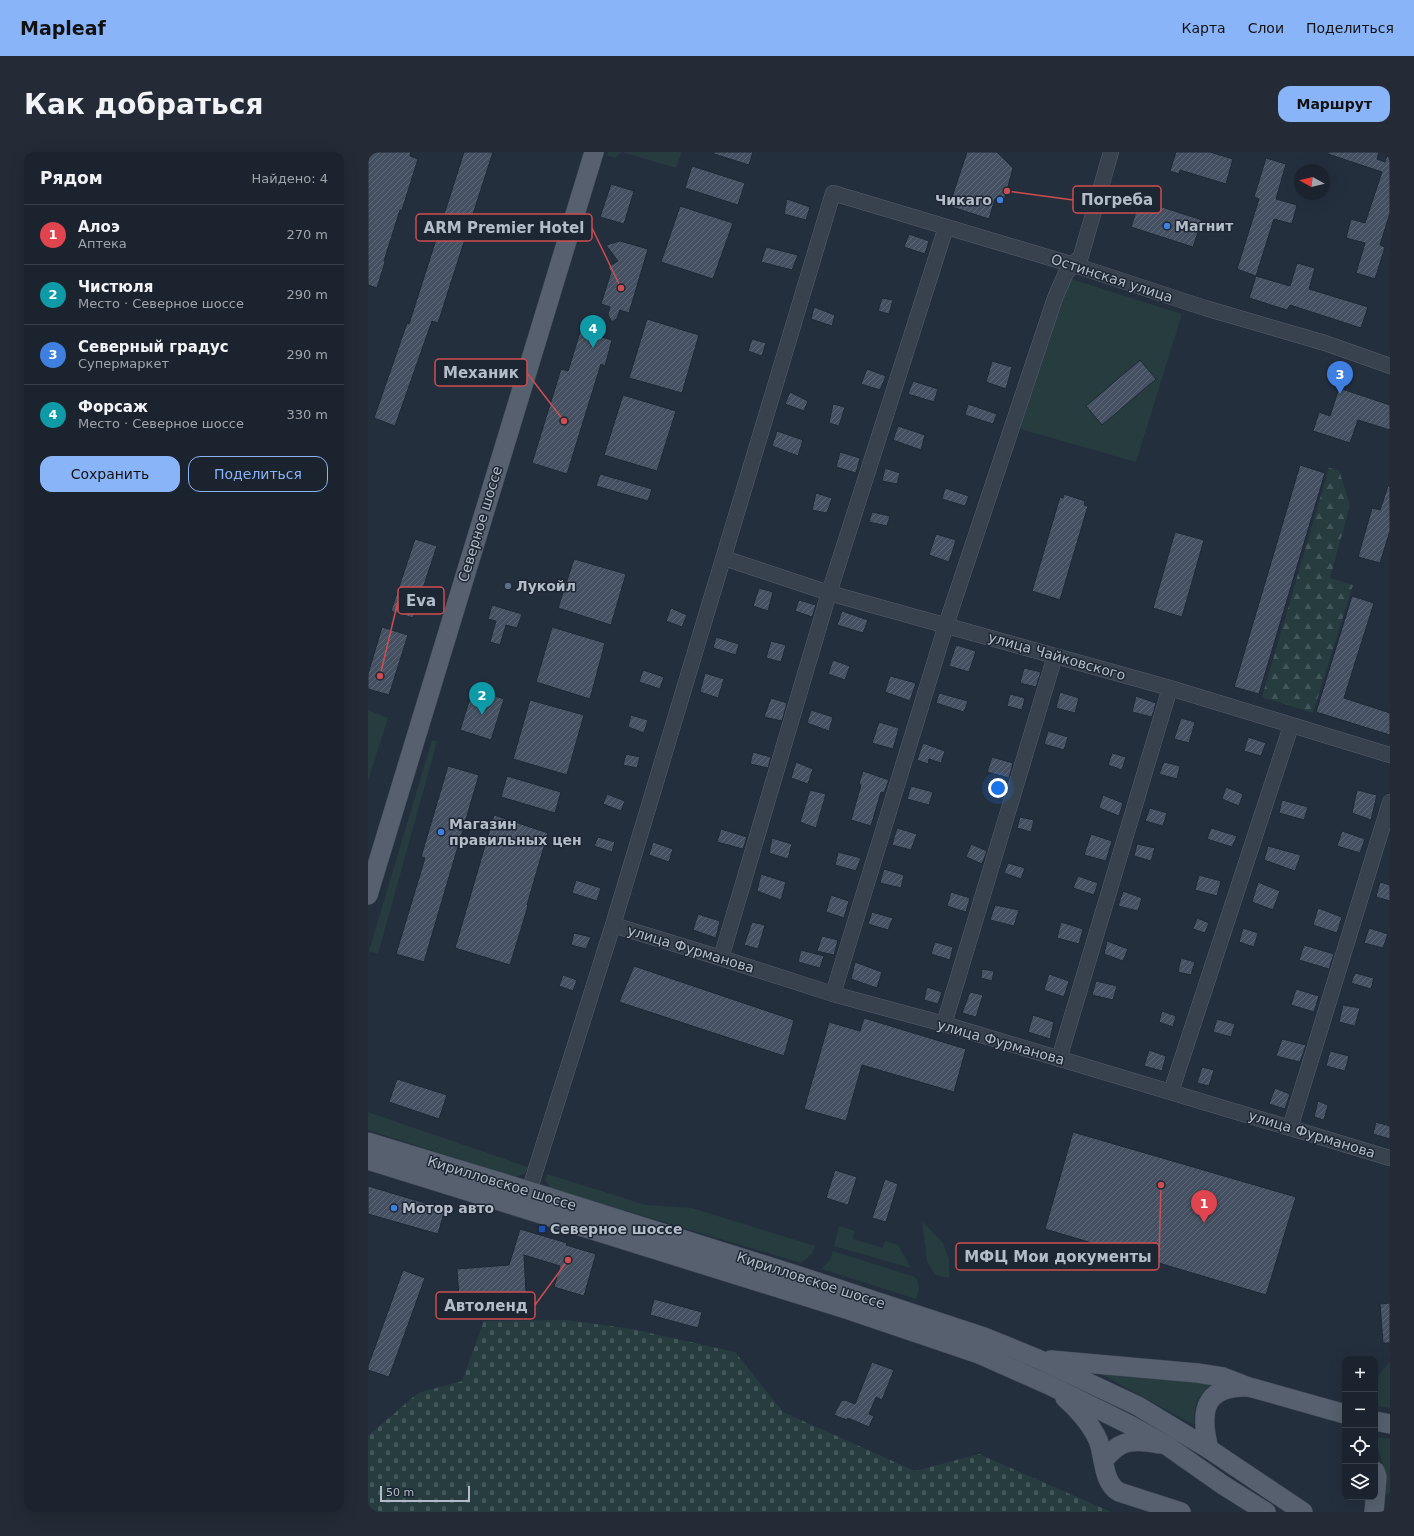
<!DOCTYPE html>
<html lang="ru">
<meta charset="utf-8">
<style>
:root{--surface:#1b232e;--page:#242b36;--text:#f1f3f6;--muted:#a0a4aa;--line:#39404a;--accent:#8ab4f8}
body{margin:0;font-family:"DejaVu Sans",sans-serif;background:var(--page);color:var(--text)}
.controls{position:absolute;right:12px;bottom:12px;display:grid;overflow:hidden;border-radius:8px;box-shadow:0 4px 16px #0002}
.controls button{width:36px;height:36px;display:grid;place-items:center;padding:0;border:0;border-bottom:1px solid var(--line);background:var(--surface);color:var(--text);font:20px sans-serif}
.compass{position:absolute;left:926px;top:12px;width:36px;height:36px;border-radius:50%;background:var(--surface);box-shadow:0 4px 16px #0002;rotate:278deg}
.scale{position:absolute;left:12px;bottom:10px;width:90px;box-sizing:border-box;padding-left:4px;border:2px solid #b4bcc9;border-top:0;font-size:11px;line-height:14px;white-space:nowrap;color:#b4bcc9;-webkit-text-stroke:3px #1d2633;paint-order:stroke}
.you{position:absolute;left:630px;top:636px;width:14px;height:14px;margin:-10px;border:3px solid #fff;border-radius:50%;background:#1a73e8;box-shadow:0 0 0 6px #1a73e833}
.badge{display:grid;place-items:center;width:26px;height:26px;border-radius:50%;background:var(--accent);color:#fff;font-size:13px;font-weight:700}
.pin{position:absolute;translate:-50% -33px;filter:drop-shadow(0 1px 2px #0008)}
.pin::after{content:'';position:absolute;top:21px;width:14px;height:12px;background:inherit;clip-path:polygon(0 0,100% 0,50% 100%)}
.list{margin:0;padding:0;list-style:none}
h2{display:flex;justify-content:space-between;align-items:center;height:52px;margin:0;padding:0 16px;font-size:17px}
h2 small{font-size:13px;font-weight:400;color:var(--muted)}
.list li{display:grid;grid-template-columns:26px 1fr auto;gap:12px;align-items:center;box-sizing:border-box;height:60px;padding:0 16px;border-top:1px solid var(--line)}
.list b{display:block;font-size:15px;white-space:nowrap}
.list p{margin:0;font-size:13px;white-space:nowrap;color:var(--muted)}
.list em{font-size:13px;font-style:normal;color:var(--muted)}
.actions{display:flex;gap:8px;padding:12px 16px}
.actions a{flex:1;padding:9px 0;border:1px solid var(--accent);border-radius:12px;text-align:center;font-size:14px;color:var(--accent)}
.actions .main{background:var(--accent);color:#111}
.icon{flex:none;width:22px;height:22px;fill:none;stroke:currentColor;stroke-width:2;stroke-linecap:round;stroke-linejoin:round}
.map{position:relative;flex:none;width:1022px;height:1360px;overflow:hidden;border-radius:12px}
header{display:flex;align-items:center;gap:24px;box-sizing:border-box;height:56px;padding:0 20px;background:var(--accent);color:#111}
header strong{font-size:19px}
nav{display:flex;gap:22px;margin-inline-start:auto;font-size:14px}
.intro{display:flex;align-items:center;justify-content:space-between;box-sizing:border-box;height:96px;padding:0 24px}
h1{margin:0;font-size:28px}
.button{padding:10px 18px;border-radius:12px;background:var(--accent);color:#111;font-size:14px;font-weight:700}
main{display:flex;gap:24px;padding:0 24px}
aside{flex:1;background:var(--surface);border-radius:12px;box-shadow:0 4px 16px #0002}
.map>svg:first-child{display:block}
.grass{fill:#263c3f}
.forest{fill:url(#forest-firs)}
.cemetery{fill:url(#cemetery-stones)}
.building{fill:url(#building-hatch);stroke:#1f2835}
.lines{fill:none;stroke-linecap:round;stroke-linejoin:round}
.minor-casing{stroke:#565f6c;stroke-width:16}
.major-casing{stroke:#414a57;stroke-width:20}
.minor{stroke:#38414e;stroke-width:15}
.major{stroke:#56606e;stroke-width:19}
.shop-dot{fill:#3f7fe0;stroke:#1d2633;stroke-width:1.5}
.service-dot{fill:#5c6f8a;stroke:#1d2633;stroke-width:1.5}
.transit-dot{fill:#1a4fb4;stroke:#1d2633;stroke-width:1.5}
.labels{text-anchor:middle;stroke-width:3;stroke-linejoin:round;paint-order:stroke}
.poi-label{font-size:14px;font-weight:bold;fill:#b4bcc9;stroke:#1d2633;text-anchor:start}
.street-label{font-size:14px;fill:#b4bcc9;stroke:#1d2633}
.leader{fill:none;stroke:#ce4d50;stroke-width:1.5}
.callout-dot{fill:#ce4d50;stroke:#1d2633;stroke-width:1.5}
.callout{fill:#1d2633;stroke:#ce4d50;stroke-width:1.5}
.callout-label{font-size:15px;text-anchor:middle;font-weight:bold;fill:#b4bcc9}
</style>
<header>
<strong>Mapleaf</strong>
<nav><a>Карта</a><a>Слои</a><a>Поделиться</a></nav>
</header>
<div class="intro"><h1>Как добраться</h1><a class="button">Маршрут</a></div>
<main>
<aside>
<h2>Рядом<small>Найдено: 4</small></h2>
<ul class="list">
<li><span class="badge" style="background:#e0444e">1</span><div><b>Алоэ</b><p>Аптека</p></div><em>270 m</em></li>
<li><span class="badge" style="background:#0f9aa8">2</span><div><b>Чистюля</b><p>Место · Северное шоссе</p></div><em>290 m</em></li>
<li><span class="badge" style="background:#3f7fe0">3</span><div><b>Северный градус</b><p>Супермаркет</p></div><em>290 m</em></li>
<li><span class="badge" style="background:#0f9aa8">4</span><div><b>Форсаж</b><p>Место · Северное шоссе</p></div><em>330 m</em></li>
</ul>
<div class="actions"><a class="main">Сохранить</a><a>Поделиться</a></div>
</aside>
<div class="map">
<svg width="1022" height="1360" viewBox="0 0 1022 1360">
<defs>
<pattern id="forest-firs" width="22" height="20" patternUnits="userSpaceOnUse"><rect width="22" height="20" fill="#263c3f"/><path d="M5 1l3.5 6h-7zM16 11l3.5 6h-7z" fill="#435659"/></pattern>
<pattern id="cemetery-stones" width="16" height="16" patternUnits="userSpaceOnUse"><rect width="16" height="16" fill="#263c3f"/><path d="M2 7V4a2 2 0 0 1 4 0v3zM10 15v-3a2 2 0 0 1 4 0v3z" fill="#435659"/></pattern>
<pattern id="building-hatch" width="6" height="6" patternUnits="userSpaceOnUse"><rect width="6" height="6" fill="#455162"/><path d="M-1 1l2-2M0 6l6-6M5 7l2-2" fill="none" stroke="#5d6877"/></pattern>
</defs>
<rect width="100%" height="100%" fill="#242f3e"/>
<g class="grass">
<path d="M240 0H314L308 16 254 0 247 6 239 3Z"/>
<path d="M700 126 814 162 768 310 645 275Z"/>
<path d="M0 558 20 566 0 629Z"/>
<path d="M64 588 69 590 10 802 1 799Z"/>
<path d="M0 960 160 1015 157 1022 147 1025 0 978Z"/>
<path d="M179 1022 278 1053 324 1056 447 1094 444 1102 433 1111 182 1036 177 1028Z"/>
<path d="M554 1069 575 1091 581 1107V1126L567 1123 559 1109Z"/>
<path d="M471 1074 487 1079 485 1087 515 1096 517 1089 530 1093 543 1116 466 1094Z"/>
<path d="M465 1099 547 1125C552 1133 552 1138 548 1147L453 1117 462 1108Z"/>
<path d="M1022 1210V1256L1007 1254C1007 1231 1006 1227 1022 1210Z"/>
<path d="M726 1218 846 1230C829 1244 826 1251 826 1273Z"/>
<path d="M1007 1285 1022 1287V1340L1016 1345V1317Z"/>
</g>
<path class="forest" d="M961 316 971 318 982 353 962 426 985 433 945 561 894 545Z"/>
<path class="cemetery" d="M198 1168 264 1177 367 1200 415 1260 547 1319 611 1302 743 1360H0V1284L50 1241 94 1229 116 1169Z"/>
<g class="building">
<path d="M0 0H43L42 4 50 7 34 58H32L16 109 17 110 9 136 0 133Z"/>
<path d="M96 0H125L70 171 64 169 27 274 6 266 39 171 41 172Z"/>
<path d="M346 0H385L381 13 346 2Z"/>
<path d="M599 0H629L645 16 636 49 627 47 621 67 581 54Z"/>
<path d="M808 0H842L865 7 858 32 812 18 811 22 802 19Z"/>
<path d="M960 0H1011L1009 7 1017 10 1020 0H1022V61L1012 93 1017 95 1007 127 988 121 997 91 978 86 983 67 997 71 1014 20 960 2Z"/>
<path d="M898 6 918 12 908 47 929 53 924 72 906 67 888 124 869 117 891 47 886 45Z"/>
<path d="M324 14 377 31 370 53 317 36Z"/>
<path d="M243 32 266 39 256 72 232 65Z"/>
<path d="M419 47 442 55 438 68 416 62Z"/>
<path d="M772 48 834 68 825 95 763 75Z"/>
<path d="M312 54 365 71 345 127 293 110Z"/>
<path d="M541 82 561 89 557 102 536 95Z"/>
<path d="M252 89 280 97 261 161 252 158 249 166 244 170 240 163 242 155 233 152 243 120 240 115 250 109 238 93Z"/>
<path d="M398 95 430 103 424 118 393 110Z"/>
<path d="M929 111 947 116 941 137 1000 155 993 176 922 153 919 158 881 146 888 124 922 134Z"/>
<path d="M514 146 525 148 521 162 510 159Z"/>
<path d="M446 155 467 163 464 174 443 167Z"/>
<path d="M279 167 331 183 314 241 261 226Z"/>
<path d="M214 174 231 178 223 182 244 188 237 214 233 212 199 322 164 311 193 217 200 219Z"/>
<path d="M384 187 398 191 394 204 380 199Z"/>
<path d="M772 208 788 227 734 273 718 254Z"/>
<path d="M624 209 644 215 638 237 618 230Z"/>
<path d="M499 217 518 224 512 238 493 232Z"/>
<path d="M545 229 570 237 566 250 540 242Z"/>
<path d="M971 236 1022 253V278L990 268 982 291 945 279 951 260 962 264Z"/>
<path d="M422 240 440 249 436 259 417 252Z"/>
<path d="M255 243 308 259 289 319 236 303Z"/>
<path d="M465 252 477 255 471 274 461 271Z"/>
<path d="M600 252 629 262 625 272 597 263Z"/>
<path d="M530 274 557 283 553 298 525 288Z"/>
<path d="M409 279 435 288 430 304 404 294Z"/>
<path d="M472 300 492 306 488 321 468 315Z"/>
<path d="M932 313 957 321 891 542 866 535Z"/>
<path d="M517 316 532 321 529 332 514 329Z"/>
<path d="M232 322 284 337 280 349 228 334Z"/>
<path d="M1020 334H1022V379L1012 411 990 405 1004 356 1012 358Z"/>
<path d="M577 336 601 344 597 354 574 347Z"/>
<path d="M448 341 464 346 459 361 444 358Z"/>
<path d="M696 342 717 349 716 353 720 354 692 448 664 439 692 345 695 346Z"/>
<path d="M504 360 522 364 519 374 501 370Z"/>
<path d="M807 380 836 388 814 465 785 456Z"/>
<path d="M568 382 588 388 581 410 561 403Z"/>
<path d="M47 387 69 394 45 466 23 459Z"/>
<path d="M206 407 258 422 243 473 190 456Z"/>
<path d="M391 436 405 440 400 459 385 454Z"/>
<path d="M984 444 1006 451 976 546 1022 561V583L948 560Z"/>
<path d="M431 448 448 453 444 465 427 459Z"/>
<path d="M124 453 154 462 149 476 138 473 132 493 122 490 128 469 120 467Z"/>
<path d="M303 456 319 463 314 475 298 469Z"/>
<path d="M474 459 500 468 495 481 469 473Z"/>
<path d="M14 475 40 483 21 543 0 537V522Z"/>
<path d="M184 475 237 491 222 547 168 530Z"/>
<path d="M348 485 371 492 368 503 345 496Z"/>
<path d="M403 489 418 493 413 510 398 506Z"/>
<path d="M588 493 608 499 601 520 581 514Z"/>
<path d="M465 508 482 514 477 528 460 522Z"/>
<path d="M656 516 673 520 668 535 652 531Z"/>
<path d="M275 518 296 525 292 537 271 530Z"/>
<path d="M337 521 356 527 350 546 332 540Z"/>
<path d="M522 524 548 531 542 549 517 540Z"/>
<path d="M105 537 136 547 123 588 92 578Z"/>
<path d="M692 540 711 546 707 561 688 556Z"/>
<path d="M571 541 600 549 596 560 568 551Z"/>
<path d="M642 542 657 546 654 558 639 554Z"/>
<path d="M768 544 788 551 784 565 764 560Z"/>
<path d="M403 546 419 551 414 569 396 565Z"/>
<path d="M162 548 216 563 199 623 145 607Z"/>
<path d="M443 558 465 565 461 579 439 571Z"/>
<path d="M263 563 280 568 276 581 260 575Z"/>
<path d="M813 566 827 570 821 591 806 587Z"/>
<path d="M511 570 531 576 525 597 504 591Z"/>
<path d="M680 579 700 585 696 598 676 592Z"/>
<path d="M880 585 898 591 893 604 876 599Z"/>
<path d="M555 591 577 599 573 611 561 607 560 612 549 608Z"/>
<path d="M385 600 403 605 400 616 382 612Z"/>
<path d="M744 601 758 605 754 618 740 613Z"/>
<path d="M258 602 272 605 269 616 255 613Z"/>
<path d="M624 605 645 611 641 626 619 620Z"/>
<path d="M428 610 445 617 440 632 423 626Z"/>
<path d="M796 610 812 614 809 627 791 622Z"/>
<path d="M80 614 111 623 56 810 28 802 57 706 53 705Z"/>
<path d="M495 619 521 628 516 641 513 640 503 674 483 668 493 633 491 632Z"/>
<path d="M139 624 193 640 187 661 133 645Z"/>
<path d="M543 634 565 640 561 653 539 647Z"/>
<path d="M858 635 875 642 871 654 854 647Z"/>
<path d="M442 638 458 642 448 676 432 670Z"/>
<path d="M989 638 1009 643 1003 668 984 661Z"/>
<path d="M239 642 257 649 253 659 235 652Z"/>
<path d="M735 643 755 651 751 664 731 656Z"/>
<path d="M914 648 940 655 936 668 911 661Z"/>
<path d="M782 656 799 661 795 674 777 669Z"/>
<path d="M126 663 180 681 159 753 160 754 142 813 87 796Z"/>
<path d="M652 665 666 668 663 680 649 676Z"/>
<path d="M529 676 549 682 543 698 524 693Z"/>
<path d="M843 676 869 684 864 695 839 687Z"/>
<path d="M353 677 379 685 375 697 349 690Z"/>
<path d="M974 679 997 687 992 701 969 694Z"/>
<path d="M723 682 744 689 738 709 716 703Z"/>
<path d="M230 685 247 690 244 700 226 694Z"/>
<path d="M404 686 424 692 420 707 401 701Z"/>
<path d="M285 690 305 697 301 710 281 703Z"/>
<path d="M603 692 619 699 614 712 598 705Z"/>
<path d="M769 692 787 696 783 709 766 704Z"/>
<path d="M900 694 933 703 927 719 896 708Z"/>
<path d="M470 700 493 706 488 719 467 713Z"/>
<path d="M640 711 657 716 653 727 636 721Z"/>
<path d="M516 717 536 723 533 736 512 731Z"/>
<path d="M393 722 418 730 413 748 389 739Z"/>
<path d="M831 723 853 729 849 744 827 738Z"/>
<path d="M710 724 730 731 726 743 705 736Z"/>
<path d="M208 728 233 736 229 749 204 741Z"/>
<path d="M890 730 912 739 905 758 884 750Z"/>
<path d="M1012 730 1022 733V749L1008 745Z"/>
<path d="M755 739 774 746 770 759 750 754Z"/>
<path d="M583 740 602 746 598 760 579 754Z"/>
<path d="M463 743 481 749 476 766 458 760Z"/>
<path d="M627 753 651 758 646 774 622 768Z"/>
<path d="M950 756 974 765 969 781 945 773Z"/>
<path d="M504 760 525 766 520 778 500 772Z"/>
<path d="M330 762 352 769 348 786 325 778Z"/>
<path d="M829 766 841 771 837 781 825 777Z"/>
<path d="M384 770 397 773 390 797 376 793Z"/>
<path d="M693 770 715 777 711 792 689 786Z"/>
<path d="M875 776 890 781 886 795 871 790Z"/>
<path d="M1001 776 1020 782 1015 796 996 791Z"/>
<path d="M206 781 223 785 218 797 203 793Z"/>
<path d="M454 784 470 788 466 803 449 799Z"/>
<path d="M739 789 760 797 755 809 736 802Z"/>
<path d="M567 790 585 795 582 808 563 802Z"/>
<path d="M936 793 966 802 961 817 931 808Z"/>
<path d="M433 798 456 804 452 816 430 810Z"/>
<path d="M813 806 827 810 823 823 810 820Z"/>
<path d="M487 810 514 820 509 836 483 827Z"/>
<path d="M266 814 426 868 416 904 251 850Z"/>
<path d="M614 817 626 819 624 829 613 826Z"/>
<path d="M987 821 1006 826 1003 837 983 831Z"/>
<path d="M681 822 701 829 696 845 676 838Z"/>
<path d="M195 823 209 828 205 839 191 834Z"/>
<path d="M728 829 749 834 745 848 724 843Z"/>
<path d="M559 835 574 840 570 852 556 848Z"/>
<path d="M928 837 951 844 946 860 923 853Z"/>
<path d="M602 840 615 843 608 865 594 861Z"/>
<path d="M975 853 992 856 987 874 971 870Z"/>
<path d="M794 859 808 864 805 875 791 870Z"/>
<path d="M665 863 686 870 682 887 660 880Z"/>
<path d="M496 866 598 897 586 940 494 913 478 969 436 957 461 870 492 879Z"/>
<path d="M849 867 867 872 863 885 845 880Z"/>
<path d="M914 887 938 893 932 910 908 904Z"/>
<path d="M781 898 798 904 794 919 776 914Z"/>
<path d="M962 899 981 904 977 919 958 914Z"/>
<path d="M834 915 846 918 841 934 829 931Z"/>
<path d="M29 927 79 943 71 967 21 950Z"/>
<path d="M907 936 922 942 917 957 901 952Z"/>
<path d="M950 949 960 953 956 968 946 965Z"/>
<path d="M1008 970 1022 974V987L1005 982Z"/>
<path d="M705 980 928 1045 898 1143 677 1077Z"/>
<path d="M467 1018 489 1025 480 1053 458 1046Z"/>
<path d="M517 1027 530 1032 518 1070 504 1066Z"/>
<path d="M0 1034 77 1057 70 1082 0 1062Z"/>
<path d="M152 1077 199 1091 198 1093 228 1102 216 1144 186 1135 192 1114 156 1103 159 1158 99 1162 98 1147H91L89 1117 141 1113Z"/>
<path d="M35 1118 57 1126 21 1225 0 1218V1214Z"/>
<path d="M286 1147 334 1160 330 1176 282 1163Z"/>
<path d="M1022 1151V1191H1015L1012 1152Z"/>
<path d="M504 1210 526 1218 514 1248 508 1245 501 1262 506 1264 501 1275 480 1266 479 1268 466 1263 473 1249 477 1248 487 1252Z"/>
</g>
<g class="lines">
<g class="minor-casing">
<g id="minor">
<path d="M356 406 461 441 802 536 1022 603"/>
<path d="M245 773 353 806 465 842 576 872 1022 1006"/>
<path d="M353 806 461 441 578 75"/>
<path d="M465 842 578 473 687 146 698 121 713 104 743 0"/>
<path d="M576 872 687 504"/>
<path d="M691 907 802 536"/>
<path d="M803 940 923 574"/>
<path d="M922 976 1022 650"/>
<path d="M161 1039 245 773 465 41 706 113 837 156 957 191 1022 214"/>
</g>
</g>
<g class="major-casing">
<g id="major">
<path d="M0 743 226 0"/>
<path d="M0 990 161 1039 428 1123 616 1185 670 1207 770 1254 841 1297 935 1360"/>
<path d="M0 1008 481 1158 611 1202 681 1233 762 1273 798 1293 855 1333 898 1360"/>
<path d="M683 1208 829 1221 855 1225 881 1235 977 1262"/>
<path d="M697 1246C710 1257 724 1274 730 1288 737 1305 734 1330 751 1340L813 1360"/>
<path d="M1007 1269 1022 1272"/>
<path d="M841 1297C832 1262 834 1234 879 1235"/>
<path d="M735 1308C741 1303 746 1296 753 1293 764 1287 780 1290 792 1292"/>
<path d="M1006 1360 1009 1325 1007 1319"/>
</g>
</g>
<use href="#minor" class="minor"/>
<use href="#major" class="major"/>
</g>
<g class="shop-dot">
<circle cx="632" cy="48" r="4"/>
<circle cx="799" cy="74" r="4"/>
<circle cx="73" cy="680" r="4"/>
<circle cx="26" cy="1056" r="4"/>
</g>
<circle class="service-dot" cx="140" cy="434" r="4"/>
<rect class="transit-dot" x="170" y="1073" width="8" height="8" rx="2"/>
<g class="labels">
<g class="poi-label">
<text x="624" y="53" text-anchor="end">Чикаго</text>
<text x="807" y="79">Магнит</text>
<text x="148" y="439">Лукойл</text>
<text x="81" y="677">Магазин<tspan x="81" dy="16">правильных цен</tspan></text>
<text x="34" y="1061">Мотор авто</text>
<text x="182" y="1082">Северное шоссе</text>
</g>
<g class="street-label">
<text transform="translate(744 126) rotate(18)" y="5">Остинская улица</text>
<text transform="translate(112 372) rotate(-73)" y="5">Северное шоссе</text>
<text transform="translate(689 504) rotate(16)" y="5">улица Чайковского</text>
<text transform="translate(323 797) rotate(17)" y="5">улица Фурманова</text>
<text transform="translate(633 890) rotate(16)" y="5">улица Фурманова</text>
<text transform="translate(944 982) rotate(17)" y="5">улица Фурманова</text>
<text transform="translate(134 1031) rotate(17)" y="5">Кирилловское шоссе</text>
<text transform="translate(443 1128) rotate(18)" y="5">Кирилловское шоссе</text>
</g>
</g>
<path class="leader" d="M639 39L705 48M253 136L224 76M196 269L159 221M12 524L30 449M793 1033L791 1105M200 1108L167 1153"/>
<g class="callout-dot">
<circle cx="639" cy="39" r="4"/>
<circle cx="253" cy="136" r="4"/>
<circle cx="196" cy="269" r="4"/>
<circle cx="12" cy="524" r="4"/>
<circle cx="793" cy="1033" r="4"/>
<circle cx="200" cy="1108" r="4"/>
</g>
<g class="callout">
<rect x="705" y="34" width="88" height="27" rx="4"/>
<rect x="48" y="62" width="176" height="27" rx="4"/>
<rect x="67" y="207" width="92" height="27" rx="4"/>
<rect x="30" y="435" width="46" height="27" rx="4"/>
<rect x="588" y="1091" width="203" height="27" rx="4"/>
<rect x="68" y="1140" width="99" height="27" rx="4"/>
</g>
<g class="callout-label">
<text x="749" y="53">Погреба</text>
<text x="136" y="81">ARM Premier Hotel</text>
<text x="113" y="226">Механик</text>
<text x="53" y="454">Eva</text>
<text x="690" y="1110">МФЦ Мои документы</text>
<text x="118" y="1159">Автоленд</text>
</g>
</svg>
<div class="controls">
<button>+</button>
<button>−</button>
<button><svg class="icon" aria-label="locate" viewBox="0 0 24 24"><circle cx="12" cy="12" r="6"/><path d="M12 2v4M12 18v4M2 12h4M18 12h4"/></svg></button>
<button><svg class="icon" aria-label="layers" viewBox="0 0 24 24"><path d="M12 4l9 5-9 5-9-5zM3 14l9 5 9-5"/></svg></button>
</div>
<svg class="compass" viewBox="-18 -18 36 36"><path d="M0-13l5 13h-10z" fill="#e53935"/><path d="M0 13l5-13h-10z" fill="#a0a4aa"/></svg>
<div class="scale">50 m</div>
<div class="you"></div>
<div class="pin badge" style="left:836px;top:1071px;background:#e0444e">1</div>
<div class="pin badge" style="left:114px;top:563px;background:#0f9aa8">2</div>
<div class="pin badge" style="left:972px;top:242px;background:#3f7fe0">3</div>
<div class="pin badge" style="left:225px;top:196px;background:#0f9aa8">4</div>
</div>
</main>
